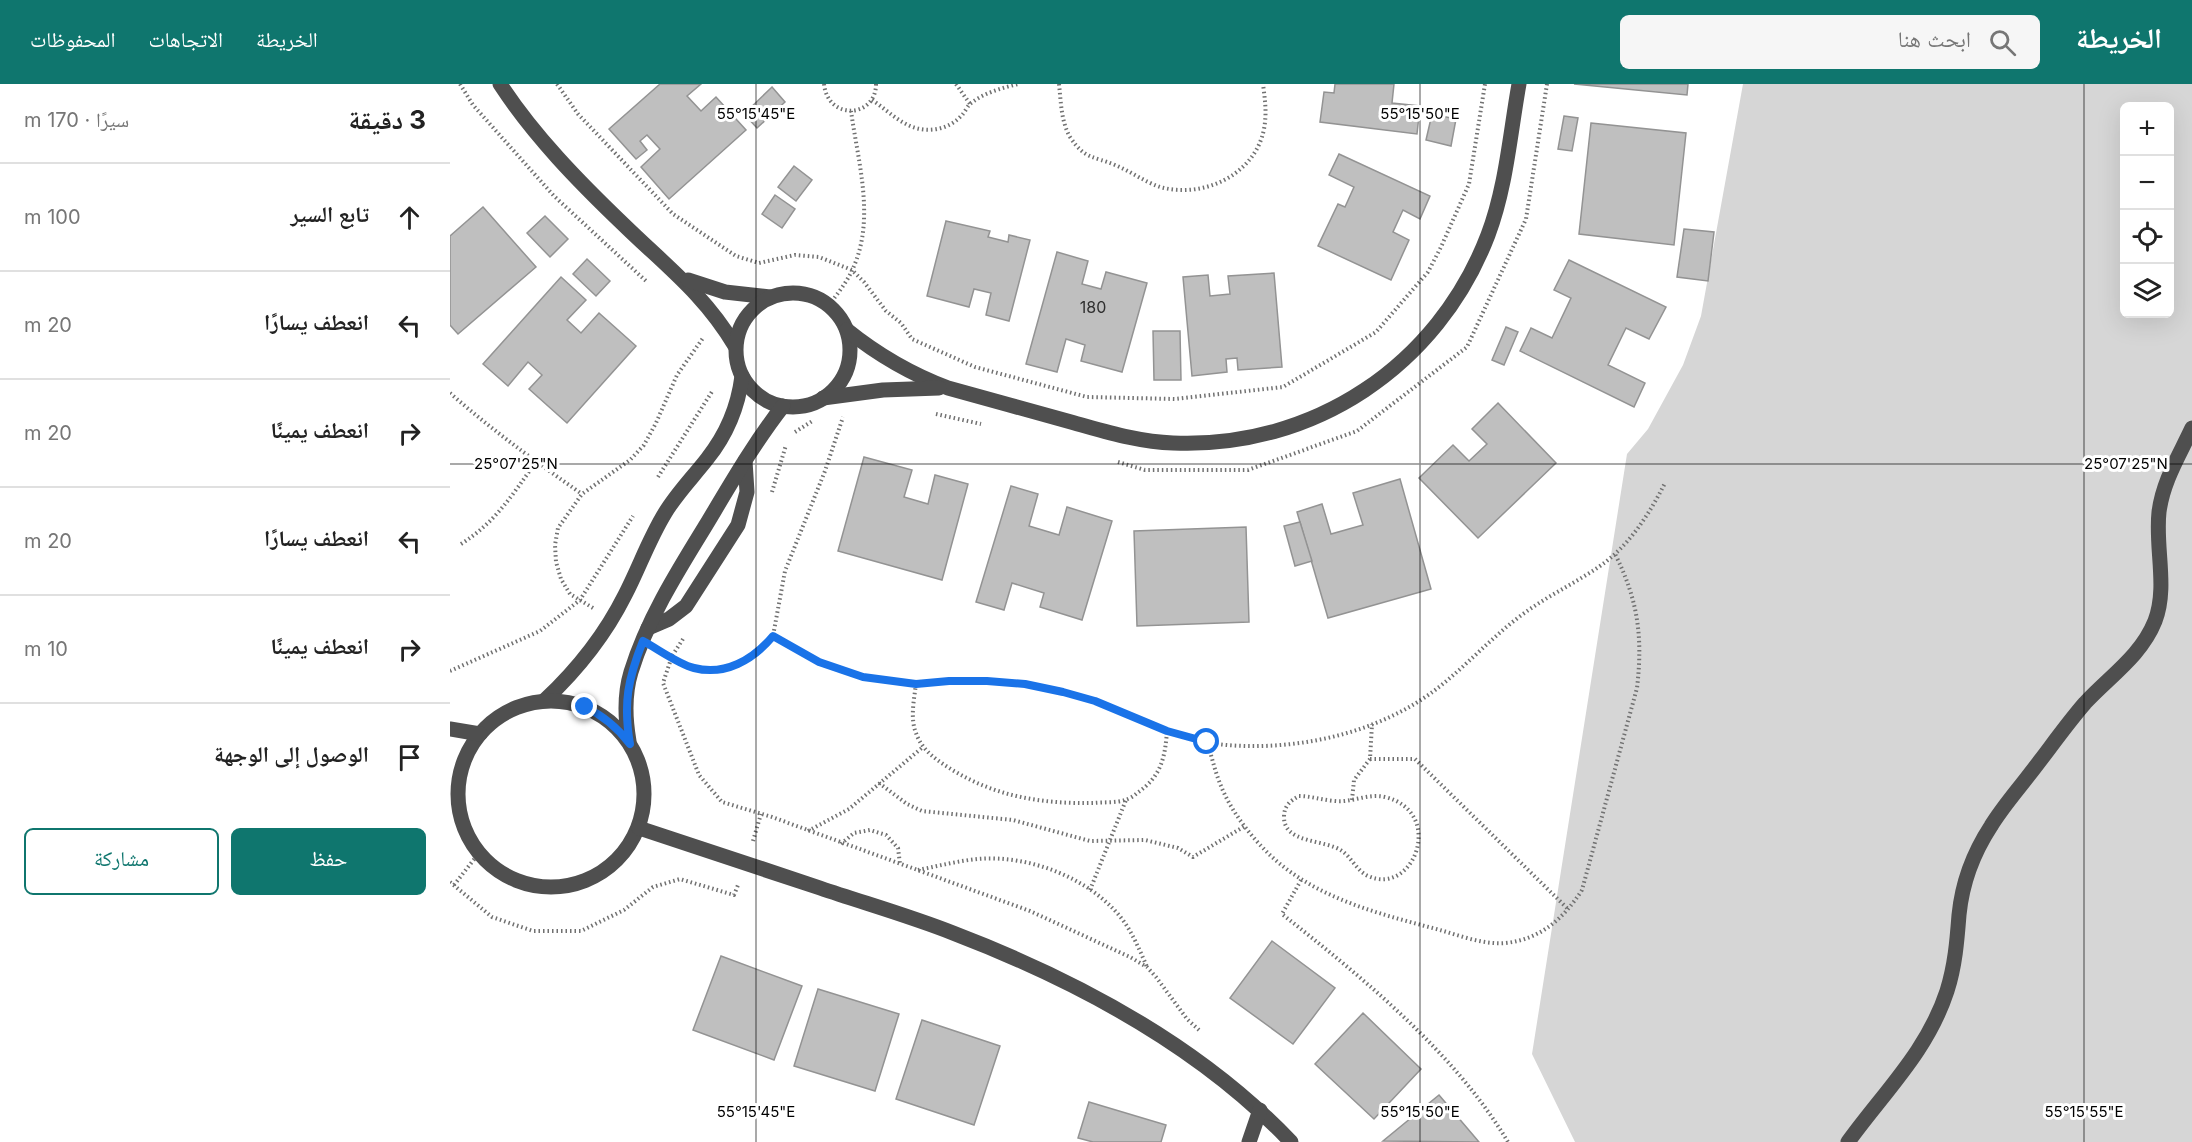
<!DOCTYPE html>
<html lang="ar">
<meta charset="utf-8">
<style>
:root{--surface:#fff;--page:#f6f6f6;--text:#222;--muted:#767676;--line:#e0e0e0;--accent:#0f766e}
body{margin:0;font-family:Inter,"Noto Naskh Arabic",sans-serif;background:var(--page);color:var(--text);direction:rtl}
.controls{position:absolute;right:18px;top:18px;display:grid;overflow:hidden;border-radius:9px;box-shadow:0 6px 24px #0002}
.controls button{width:54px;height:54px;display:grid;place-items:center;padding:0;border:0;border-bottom:2px solid var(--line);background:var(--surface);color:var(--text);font:30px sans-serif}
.stop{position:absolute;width:18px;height:18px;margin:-14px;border:4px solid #1a73e8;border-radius:50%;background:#fff}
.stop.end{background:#1a73e8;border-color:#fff;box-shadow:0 2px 6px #0008}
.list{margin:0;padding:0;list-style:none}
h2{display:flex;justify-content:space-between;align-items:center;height:78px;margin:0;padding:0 24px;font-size:26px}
h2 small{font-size:20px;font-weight:400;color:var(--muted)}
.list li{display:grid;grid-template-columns:39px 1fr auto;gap:18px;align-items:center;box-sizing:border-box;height:108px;padding:0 24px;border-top:2px solid var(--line)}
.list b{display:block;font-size:22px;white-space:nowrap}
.list em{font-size:20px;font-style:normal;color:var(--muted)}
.actions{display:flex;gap:12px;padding:18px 24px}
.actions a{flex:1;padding:14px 0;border:2px solid var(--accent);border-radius:9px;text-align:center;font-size:21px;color:var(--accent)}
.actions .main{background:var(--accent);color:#fff}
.icon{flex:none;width:33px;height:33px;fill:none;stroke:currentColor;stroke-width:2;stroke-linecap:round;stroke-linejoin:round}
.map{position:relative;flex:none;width:1742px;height:1058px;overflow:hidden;direction:ltr}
header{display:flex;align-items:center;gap:36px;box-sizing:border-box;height:84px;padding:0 30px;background:var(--accent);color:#fff}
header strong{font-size:28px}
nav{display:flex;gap:33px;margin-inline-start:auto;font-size:21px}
.search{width:420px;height:54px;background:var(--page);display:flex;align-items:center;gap:15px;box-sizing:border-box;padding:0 21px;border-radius:9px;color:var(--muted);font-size:22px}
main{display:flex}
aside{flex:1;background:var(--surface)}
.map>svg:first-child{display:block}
.green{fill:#d6d6d6;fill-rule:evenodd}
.building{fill:#bfbfbf;stroke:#939393;stroke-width:1.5}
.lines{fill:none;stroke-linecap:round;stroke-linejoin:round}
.path{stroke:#717171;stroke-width:4;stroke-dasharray:1.5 3;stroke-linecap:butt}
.minor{stroke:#4f4f4f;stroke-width:15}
.route{stroke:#1a73e8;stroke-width:8}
.ticks{fill:none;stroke:#000;stroke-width:1.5;stroke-opacity:0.45}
.labels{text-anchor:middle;stroke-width:6;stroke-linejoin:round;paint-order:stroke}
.number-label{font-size:16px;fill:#303030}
.ticks-label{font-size:15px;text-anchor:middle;fill:#000;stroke:#fff;stroke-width:6;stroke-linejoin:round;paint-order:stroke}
</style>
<header>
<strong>الخريطة</strong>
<div class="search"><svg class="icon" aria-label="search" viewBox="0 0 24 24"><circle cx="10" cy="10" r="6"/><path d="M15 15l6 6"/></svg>ابحث هنا</div>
<nav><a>الخريطة</a><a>الاتجاهات</a><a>المحفوظات</a></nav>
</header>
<main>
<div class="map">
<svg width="1742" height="1058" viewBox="0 0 1742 1058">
<rect width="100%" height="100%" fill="#fff"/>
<path class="green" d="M1293 0H1742V1058H1125L1082 970 1177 370 1198 345 1233 281 1251 232ZM1674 22H1720V230H1674Z"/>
<g class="building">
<path d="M210 0H251L237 12 251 27 266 13 296 46 219 115 191 83 210 65 197 51 190 57 197 66 186 75 159 45Z"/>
<path d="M885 0H944L942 19 970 22 967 50 870 38 874 8 884 9Z"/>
<path d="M1124 0H1238L1237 11Z"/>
<path d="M322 3 335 18 307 44 294 30Z"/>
<path d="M982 30 1006 35 1001 62 976 56Z"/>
<path d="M1114 32 1128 34 1122 67 1108 65Z"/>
<path d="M1141 39 1236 49 1224 161 1129 150Z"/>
<path d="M889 70 980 112 970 135 953 126 943 148 959 156 941 196 868 162 888 120 895 123 904 103 879 91Z"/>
<path d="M344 82 362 96 346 117 328 103Z"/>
<path d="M325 111 345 125 332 144 312 130Z"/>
<path d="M33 123 86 183 8 250 0 241V152Z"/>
<path d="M95 132 118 155 100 173 77 149Z"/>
<path d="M496 137 540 147 538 153 558 158 559 151 580 156 559 237 536 231 541 209 524 205 519 223 477 212Z"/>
<path d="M1234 145 1264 148 1258 197 1227 193Z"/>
<path d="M607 168 638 177 632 200 651 205 656 188 697 199 672 288 631 277 635 261 616 255 607 288 576 280Z"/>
<path d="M137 175 160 197 146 212 123 190Z"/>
<path d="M1119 176 1216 223 1199 255 1176 244 1158 281 1195 299 1184 323 1070 267 1081 244 1102 254 1121 214 1104 206Z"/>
<path d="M824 189 832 283 788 286 787 274 776 275 777 288 742 292 733 193 758 191 760 212 780 210 778 192Z"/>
<path d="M111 193 136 216 117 236 131 249 149 229 186 262 117 339 79 305 92 291 78 278 58 302 33 280Z"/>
<path d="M1056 243 1068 248 1054 281 1042 276Z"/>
<path d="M703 247H730L731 296H704Z"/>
<path d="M1048 319 1106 379 1028 454 969 394 1003 361 1019 377 1037 360 1022 345Z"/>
<path d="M414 373 462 386 454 413 478 420 485 391 518 400 492 496 388 467Z"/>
<path d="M950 395 981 505 878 534 847 428 872 420 881 450 913 441 903 409Z"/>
<path d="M561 402 588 410 579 442 609 451 617 423 662 437 632 536 590 523 594 509 562 499 554 526 526 518Z"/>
<path d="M850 438 862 477 845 482 834 442Z"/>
<path d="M796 443 799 538 687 542 684 447Z"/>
<path d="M822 857 885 904 843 960 780 914Z"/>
<path d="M271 872 352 902 324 976 243 946Z"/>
<path d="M368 905 449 930 425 1007 344 982Z"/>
<path d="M913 929 971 985 924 1035 865 980Z"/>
<path d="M472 936 550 962 524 1041 446 1015Z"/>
<path d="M989 1011 1029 1058 933 1057Z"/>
<path d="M639 1018 716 1041 711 1058H643L628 1054Z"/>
</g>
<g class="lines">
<g class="path">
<path d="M10 0 23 21 104 112 196 197"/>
<path d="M107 0 128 30 223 130 286 172 309 179 345 171 369 173 402 186 414 198 436 227 451 239 462 255 525 283 637 313 725 315 833 303 926 248 978 188 991 163 1019 100 1035 0"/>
<path d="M374 0C378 37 426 34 426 0"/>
<path d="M506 0 520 20"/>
<path d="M609 0C611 18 611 37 620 53 635 76 644 72 665 81 680 87 695 98 710 103 753 115 805 91 814 45 817 29 815 16 813 0"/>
<path d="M422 16C433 23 444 34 456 40 474 50 498 47 512 31 515 28 517 23 520 20 533 9 552 4 568 0"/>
<path d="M379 221C388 209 398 197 404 182 425 133 408 78 401 27"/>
<path d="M0 309C42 346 86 378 132 410"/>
<path d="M486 330 531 340"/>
<path d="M345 348 364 336"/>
<path d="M668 378 695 386H798L907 347 1017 263 1076 135 1097 0"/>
<path d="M208 393 263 306"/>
<path d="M322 408 336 361"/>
<path d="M11 460C46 438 62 411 86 378"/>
<path d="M143 524 120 510 111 495 106 478 105 461 108 444 132 410 180 376 194 361 206 339 227 291 253 254"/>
<path d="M323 552C367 578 413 599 465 600 477 600 489 597 500 597 526 596 551 597 576 600 610 606 642 616 673 628 689 635 704 643 720 648 732 652 746 657 759 659 836 670 927 652 989 603 1017 581 1040 555 1069 533 1095 513 1124 500 1150 482 1179 462 1200 429 1215 399"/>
<path d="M233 555 222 572 213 599 249 691 272 718 322 733 580 827 680 873 697 883 706 893 737 935 749 946"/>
<path d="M214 568 241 583 259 587 275 585 291 580 315 562 323 552 335 487 375 387 393 333"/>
<path d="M0 587 90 547 130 516 183 432"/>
<path d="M466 600C464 616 460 634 466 649 472 667 488 677 504 687 548 713 593 720 644 719 653 718 666 719 675 716 679 715 684 712 687 709 711 693 715 674 717 647"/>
<path d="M757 658C762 673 765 688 771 702 781 727 801 753 821 772 867 815 930 830 990 846 1011 852 1034 861 1056 859 1091 855 1114 834 1132 806L1187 604C1193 553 1188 516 1165 470"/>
<path d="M920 675H965L1119 826"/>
<path d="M429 699 457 720 472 727 563 736 640 757 695 756 728 764 743 773 795 742"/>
<path d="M849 712C861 712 872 716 885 717 901 719 918 709 935 713 996 728 964 813 918 792 907 787 902 774 892 767 875 755 834 760 834 733 834 722 840 717 849 712Z"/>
<path d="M902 716 904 696 920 675 922 640"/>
<path d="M358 747 399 725 473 663"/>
<path d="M303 757 311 730"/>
<path d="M391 760 404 749 420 746 436 751 448 764 450 780"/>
<path d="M468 786C488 782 508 777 527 775 580 770 647 796 677 842 685 855 691 869 697 883"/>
<path d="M851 796 832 830C913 894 1005 969 1058 1058"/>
<path d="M0 798 42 833 83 847H131L174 826 203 803 230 795 284 811 288 801"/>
<path d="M4 801 29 769"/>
<path d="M640 806 676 716"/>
</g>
<g class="minor">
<path d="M50 0C84 52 129 98 174 141 216 182 254 210 285 262"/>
<path d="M238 196 275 208 320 213"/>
<circle cx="343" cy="266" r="57"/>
<path d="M397 246C428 271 461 290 498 304 539 315 580 327 621 338 654 347 688 358 723 359 863 365 988 282 1038 151 1056 104 1060 50 1069 0"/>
<path d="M373 314 433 306 489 304"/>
<path d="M198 544 219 535 236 522 288 441 297 408 295 377"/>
<path d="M95 616C128 585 155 551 175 511 189 484 199 455 215 429 227 409 243 393 257 375 277 350 288 324 292 292"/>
<circle cx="101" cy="710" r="93"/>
<path d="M0 645 30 650"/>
<path d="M179 657C175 634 174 611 181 588 197 536 227 488 256 441 280 401 304 359 333 322"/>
<path d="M189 744C249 764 309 784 370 804 414 819 460 832 503 849 626 896 750 962 841 1058"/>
<path d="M799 1058 810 1026"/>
<path d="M1398 1058C1434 1008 1477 968 1497 907 1505 882 1507 857 1509 831 1512 800 1524 768 1541 742 1552 724 1566 708 1579 691 1598 667 1615 642 1635 619 1660 592 1691 572 1705 537 1718 503 1705 464 1709 428 1713 397 1729 372 1742 344"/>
</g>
</g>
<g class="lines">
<path class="route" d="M135 623C154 632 167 643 180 660 173 619 178 595 193 557 208 565 228 580 244 584 275 592 303 576 323 552L369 578 413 593 466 600 499 597H537L575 600 613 608 645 617 717 647 757 658"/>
</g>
<path class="ticks" d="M306 0V1058M970 0V1058M1634 0V1058M0 380H1742"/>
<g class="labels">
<g class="number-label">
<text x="643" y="229">180</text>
</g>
</g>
<g class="ticks-label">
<text x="306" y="35">55°15'45"E</text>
<text x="970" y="35">55°15'50"E</text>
<text x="66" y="385">25°07'25"N</text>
<text x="1676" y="385">25°07'25"N</text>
<text x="306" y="1033">55°15'45"E</text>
<text x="970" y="1033">55°15'50"E</text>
<text x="1634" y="1033">55°15'55"E</text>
</g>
</svg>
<div class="controls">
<button>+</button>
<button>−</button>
<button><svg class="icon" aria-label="locate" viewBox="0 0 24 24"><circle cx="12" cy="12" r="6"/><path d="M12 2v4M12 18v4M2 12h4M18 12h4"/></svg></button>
<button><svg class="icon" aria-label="layers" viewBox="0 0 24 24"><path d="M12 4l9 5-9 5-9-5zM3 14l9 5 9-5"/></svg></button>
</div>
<div class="stop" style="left:757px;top:658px"></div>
<div class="stop end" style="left:135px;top:623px"></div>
</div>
<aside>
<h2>3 دقيقة<small>سيرًا · 170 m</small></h2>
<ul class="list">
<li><svg class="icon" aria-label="ahead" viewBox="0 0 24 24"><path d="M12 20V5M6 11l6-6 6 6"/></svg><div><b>تابع السير</b></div><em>100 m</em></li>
<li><svg class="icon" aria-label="left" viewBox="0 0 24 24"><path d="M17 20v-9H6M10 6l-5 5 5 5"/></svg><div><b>انعطف يسارًا</b></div><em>20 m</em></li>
<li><svg class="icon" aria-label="right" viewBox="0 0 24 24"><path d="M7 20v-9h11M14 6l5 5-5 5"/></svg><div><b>انعطف يمينًا</b></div><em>20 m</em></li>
<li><svg class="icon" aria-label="left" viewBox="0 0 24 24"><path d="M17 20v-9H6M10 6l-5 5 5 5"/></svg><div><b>انعطف يسارًا</b></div><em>20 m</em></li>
<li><svg class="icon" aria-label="right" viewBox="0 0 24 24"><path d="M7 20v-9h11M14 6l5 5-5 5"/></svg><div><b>انعطف يمينًا</b></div><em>10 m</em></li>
<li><svg class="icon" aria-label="arrive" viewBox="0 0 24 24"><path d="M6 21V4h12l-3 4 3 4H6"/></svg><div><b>الوصول إلى الوجهة</b></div></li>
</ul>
<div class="actions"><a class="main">حفظ</a><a>مشاركة</a></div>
</aside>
</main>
